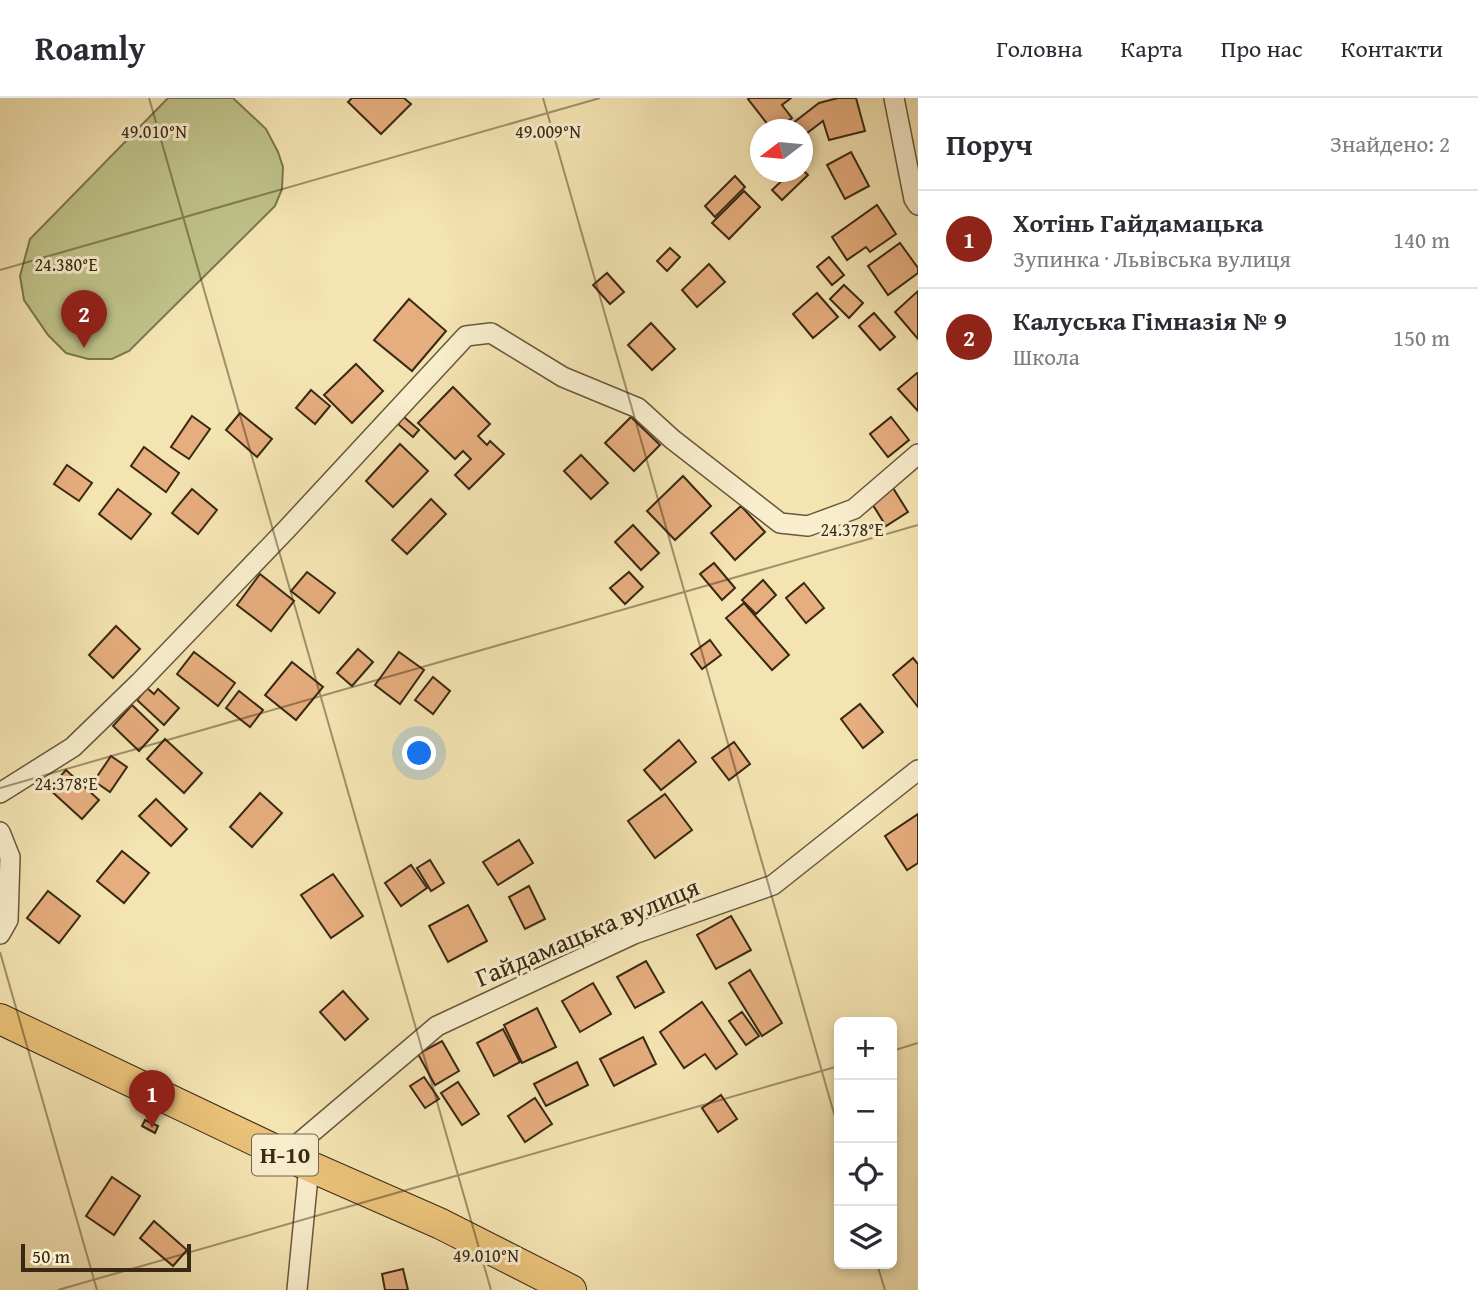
<!DOCTYPE html>
<html lang="uk">
<meta charset="utf-8">
<style>
:root{--surface:#fff;--page:#f7f7f7;--text:#2b2b33;--muted:#7c7c81;--line:#e1e1e2;--accent:#8f2418}
body{margin:0;font-family:"Gentium Book Plus",serif;background:var(--page);color:var(--text)}
.controls{position:absolute;right:21px;bottom:21px;display:grid;overflow:hidden;border-radius:10px;box-shadow:0 4px 10px #0003}
.controls button{width:63px;height:63px;display:grid;place-items:center;padding:0;border:0;border-bottom:2px solid var(--line);background:var(--surface);color:var(--text);font:35px sans-serif}
.compass{position:absolute;left:750px;top:21px;width:63px;height:63px;border-radius:50%;background:var(--surface);box-shadow:0 4px 10px #0003;rotate:254deg}
.scale{position:absolute;left:21px;bottom:18px;width:170px;box-sizing:border-box;padding-left:7px;border:4px solid #392912;border-top:0;font-size:19px;line-height:24px;white-space:nowrap;color:#392912;-webkit-text-stroke:5px #f8edcd;paint-order:stroke}
.you{position:absolute;left:420px;top:656px;width:24px;height:24px;margin:-18px;border:5px solid #fff;border-radius:50%;background:#1a73e8;box-shadow:0 0 0 10px #1a73e833}
.badge{display:grid;place-items:center;width:46px;height:46px;border-radius:50%;background:var(--accent);color:#fff;font-size:23px;font-weight:700}
.pin{position:absolute;translate:-50% -58px;filter:drop-shadow(0 2px 4px #0008)}
.pin::after{content:'';position:absolute;top:37px;width:24px;height:21px;background:inherit;clip-path:polygon(0 0,100% 0,50% 100%)}
.list{margin:0;padding:0;list-style:none}
h2{display:flex;justify-content:space-between;align-items:center;height:91px;margin:0;padding:0 28px;font-size:30px}
h2 small{font-size:23px;font-weight:400;color:var(--muted)}
.list li{display:grid;grid-template-columns:46px 1fr auto;gap:21px;align-items:center;box-sizing:border-box;height:98px;padding:0 28px;border-top:2px solid var(--line)}
.list b{display:block;font-size:26px;white-space:nowrap}
.list p{margin:0;font-size:23px;white-space:nowrap;color:var(--muted)}
.list em{font-size:23px;font-style:normal;color:var(--muted)}
.icon{flex:none;width:38px;height:38px;fill:none;stroke:currentColor;stroke-width:2;stroke-linecap:round;stroke-linejoin:round}
.map{position:relative;flex:none;width:918px;height:1192px;overflow:hidden}
header{display:flex;align-items:center;gap:42px;box-sizing:border-box;height:98px;padding:0 35px;background:var(--surface);border-bottom:2px solid var(--line)}
header strong{font-size:33px}
nav{display:flex;gap:38px;margin-inline-start:auto;font-size:24px}
main{display:flex}
aside{flex:1;background:var(--surface)}
.map>svg:first-child{display:block}
.green{fill:#bfc389;stroke:#7c764e;stroke-width:2}
.building{fill:#e6ad7e;stroke:#392912;stroke-width:2}
.lines{fill:none;stroke-linecap:round;stroke-linejoin:round}
.minor-casing{stroke:#68583a;stroke-width:22}
.primary-casing{stroke:#392912;stroke-width:32}
.minor{stroke:#f8edcd;stroke-width:19}
.primary{stroke:#eac279;stroke-width:30}
.ticks{fill:none;stroke:#392912;stroke-width:2;stroke-opacity:0.45}
.labels{text-anchor:middle;stroke-width:6;stroke-linejoin:round;paint-order:stroke}
.shield{fill:#f8edcd;stroke:#72644a;stroke-width:2}
.shield-label{font-size:24px;font-weight:bold;fill:#392912}
.street-label{font-size:26px;fill:#392912;stroke:#f8edcd}
.ticks-label{font-size:18px;text-anchor:middle;fill:#392912;stroke:#f8edcd;stroke-width:6;stroke-linejoin:round;paint-order:stroke}
</style>
<header>
<strong>Roamly</strong>
<nav><a>Головна</a><a>Карта</a><a>Про нас</a><a>Контакти</a></nav>
</header>
<main>
<div class="map">
<svg width="918" height="1192" viewBox="0 0 918 1192">
<rect width="100%" height="100%" fill="#f4e4b2"/>
<filter id="stains"><feTurbulence type="fractalNoise" baseFrequency=".00286" numOctaves="4"/><feColorMatrix values="0 0 0 0 .2 0 0 0 0 .09 0 0 0 0 .02 0 0 0 .5 -.17"/></filter>
<radialGradient id="worn" r=".72"><stop offset=".6" stop-color="#630" stop-opacity="0"/><stop offset="1" stop-color="#630" stop-opacity=".3"/></radialGradient>
<path class="green" d="M168 0H233L266 31 278 54 283 69 282 91 275 108 129 253 112 261H88L66 255 48 237 24 202 20 178 30 141Z"/>
<g class="building">
<path d="M352 0H404L411 6 381 36 348 4Z"/>
<path d="M750 0H791L782 7 792 20 777 32H772L748 1Z"/>
<path d="M838 0H856L865 33 829 42 823 23 802 39V32H784L819 5Z"/>
<path d="M851 54 869 88 845 101 827 67Z"/>
<path d="M802 71 808 77 782 102 772 92 791 74H802Z"/>
<path d="M735 78 745 89 715 119 705 108Z"/>
<path d="M744 93 760 109 729 141 712 125Z"/>
<path d="M877 107 896 136 870 154 866 149 847 162 832 139Z"/>
<path d="M900 145 918 170V175L888 197 868 168Z"/>
<path d="M670 150 680 159 667 173 657 163Z"/>
<path d="M829 159 844 177 832 187 817 169Z"/>
<path d="M709 166 725 184 697 209 682 192Z"/>
<path d="M607 175 624 194 610 206 593 187Z"/>
<path d="M844 187 863 205 849 220 830 201Z"/>
<path d="M918 193V241L895 214Z"/>
<path d="M817 195 838 219 813 240 793 216Z"/>
<path d="M409 201 446 233 412 273 374 242Z"/>
<path d="M874 215 895 239 880 252 859 228Z"/>
<path d="M651 225 675 251 652 272 628 247Z"/>
<path d="M356 266 383 293 352 325 324 297Z"/>
<path d="M917 275 918 276V313L898 291Z"/>
<path d="M453 289 490 326 478 338 487 347 490 343 504 356 469 391 455 377 471 361 463 353 455 361 418 325Z"/>
<path d="M311 292 330 308 315 326 296 310Z"/>
<path d="M240 315 272 341 257 359 226 332Z"/>
<path d="M192 318 210 331 189 361 171 349Z"/>
<path d="M404 319 419 332 413 339 398 326Z"/>
<path d="M631 319 660 347 634 373 605 345Z"/>
<path d="M891 319 909 342 888 359 870 336Z"/>
<path d="M400 346 428 373 393 409 366 383Z"/>
<path d="M144 349 179 375 166 394 131 368Z"/>
<path d="M581 357 608 385 591 401 564 373Z"/>
<path d="M67 367 92 385 79 403 54 386Z"/>
<path d="M683 378 711 408 675 442 647 413Z"/>
<path d="M893 390 908 414 886 428 871 404Z"/>
<path d="M118 391 151 416 131 441 99 416Z"/>
<path d="M192 391 217 412 198 436 172 415Z"/>
<path d="M431 401 446 416 407 456 392 442Z"/>
<path d="M741 408 765 434 735 462 711 435Z"/>
<path d="M633 427 659 455 641 472 615 444Z"/>
<path d="M714 465 735 490 722 502 700 476Z"/>
<path d="M307 474 335 495 319 515 291 493Z"/>
<path d="M629 474 643 489 625 506 610 490Z"/>
<path d="M260 476 294 503 271 533 237 507Z"/>
<path d="M763 482 776 497 756 516 742 502Z"/>
<path d="M804 485 824 510 806 525 786 500Z"/>
<path d="M744 505 789 557 772 572 726 520Z"/>
<path d="M116 528 140 551 113 580 89 557Z"/>
<path d="M710 542 721 557 702 571 691 556Z"/>
<path d="M358 551 373 564 352 588 337 575Z"/>
<path d="M194 554 235 585 218 608 177 576Z"/>
<path d="M399 554 424 572 400 606 375 587Z"/>
<path d="M913 560 918 566V609L893 577Z"/>
<path d="M292 564 323 589 296 622 265 597Z"/>
<path d="M433 579 450 593 433 616 415 602Z"/>
<path d="M147 590 154 596 158 591 179 610 164 627 137 602Z"/>
<path d="M239 593 263 612 250 629 226 610Z"/>
<path d="M860 606 883 634 863 650 841 621Z"/>
<path d="M132 607 158 632 139 653 113 628Z"/>
<path d="M165 641 202 675 184 695 147 661Z"/>
<path d="M679 642 696 664 661 692 644 672Z"/>
<path d="M734 644 750 666 729 682 712 660Z"/>
<path d="M111 658 127 669 110 694 94 683Z"/>
<path d="M66 672 99 702 82 721 49 691Z"/>
<path d="M260 695 282 715 252 749 230 729Z"/>
<path d="M665 696 692 732 655 760 628 723Z"/>
<path d="M156 701 187 731 171 748 139 718Z"/>
<path d="M918 716V765L907 772 885 738Z"/>
<path d="M519 742 533 765 498 787 483 764Z"/>
<path d="M122 753 149 775 124 805 97 783Z"/>
<path d="M430 762 444 785 431 793 417 770Z"/>
<path d="M411 767 427 790 401 808 385 785Z"/>
<path d="M333 776 363 818 331 840 301 797Z"/>
<path d="M529 788 545 821 525 831 509 799Z"/>
<path d="M48 793 80 818 59 845 27 820Z"/>
<path d="M468 807 487 843 448 864 429 828Z"/>
<path d="M731 818 751 852 716 871 697 837Z"/>
<path d="M646 863 664 894 635 910 617 879Z"/>
<path d="M750 872 782 925 762 938 729 885Z"/>
<path d="M593 885 611 916 580 934 562 903Z"/>
<path d="M343 893 368 921 345 942 320 914Z"/>
<path d="M702 904 737 956 716 971 705 956 684 970 660 934Z"/>
<path d="M537 910 556 949 522 965 504 927Z"/>
<path d="M742 914 759 938 746 947 729 923Z"/>
<path d="M503 931 520 964 494 978 477 945Z"/>
<path d="M643 939 656 966 614 988 600 961Z"/>
<path d="M442 943 459 973 435 987 418 956Z"/>
<path d="M577 964 588 987 546 1008 534 986Z"/>
<path d="M424 979 439 1001 425 1010 410 988Z"/>
<path d="M458 984 479 1016 462 1027 441 995Z"/>
<path d="M721 997 737 1021 718 1034 702 1010Z"/>
<path d="M535 1000 552 1026 525 1044 508 1018Z"/>
<path d="M145 1022 158 1028 155 1035 142 1028Z"/>
<path d="M112 1079 140 1098 114 1137 86 1118Z"/>
<path d="M154 1123 187 1152 173 1168 140 1140Z"/>
<path d="M403 1171 408 1192H385L382 1176Z"/>
</g>
<g class="lines">
<g class="minor-casing">
<g id="minor">
<path d="M894 0 914 101 918 107"/>
<path d="M0 695 73 649 140 584 286 432 466 238 491 235 563 279 638 310 672 341 780 425 808 428 854 411 918 356"/>
<path d="M0 734 10 759 8 822 0 836"/>
<path d="M285 1057 437 928 634 836 773 787 918 672"/>
<path d="M297 1192 309 1068"/>
</g>
</g>
<g class="primary-casing">
<path id="primary" d="M0 921 309 1068 441 1126 571 1192"/>
</g>
<use href="#minor" class="minor"/>
<use href="#primary" class="primary"/>
</g>
<path class="ticks" d="M149 0 491 1192M543 0 839 1033M0 172 600 0M0 690 918 427M0 854 97 1192M892 953 918 945M877 1166 885 1192M58 1192 839 968"/>
<g class="labels">
<rect class="shield" x="252" y="1036.5" width="66" height="41" rx="5"/>
<g class="shield-label">
<text x="285" y="1065">Н-10</text>
</g>
<g class="street-label">
<text transform="translate(587 834) rotate(-23)" y="9">Гайдамацька вулиця</text>
</g>
</g>
<g class="ticks-label">
<text x="154" y="40">49.010°N</text>
<text x="548" y="40">49.009°N</text>
<text x="66" y="173">24.380°E</text>
<text x="852" y="438">24.378°E</text>
<text x="66" y="692">24.378°E</text>
<text x="486" y="1164">49.010°N</text>
</g>
<rect width="100%" height="100%" filter="url(#stains)"/>
<rect width="100%" height="100%" fill="url(#worn)"/>
</svg>
<div class="controls">
<button>+</button>
<button>−</button>
<button><svg class="icon" aria-label="locate" viewBox="0 0 24 24"><circle cx="12" cy="12" r="6"/><path d="M12 2v4M12 18v4M2 12h4M18 12h4"/></svg></button>
<button><svg class="icon" aria-label="layers" viewBox="0 0 24 24"><path d="M12 4l9 5-9 5-9-5zM3 14l9 5 9-5"/></svg></button>
</div>
<svg class="compass" viewBox="-18 -18 36 36"><path d="M0-13l5 13h-10z" fill="#e53935"/><path d="M0 13l5-13h-10z" fill="#7c7c81"/></svg>
<div class="scale">50 m</div>
<div class="you"></div>
<div class="pin badge" style="left:152px;top:1030px">1</div>
<div class="pin badge" style="left:84px;top:250px">2</div>
</div>
<aside>
<h2>Поруч<small>Знайдено: 2</small></h2>
<ul class="list">
<li><span class="badge">1</span><div><b>Хотінь Гайдамацька</b><p>Зупинка · Львівська вулиця</p></div><em>140 m</em></li>
<li><span class="badge">2</span><div><b>Калуська Гімназія № 9</b><p>Школа</p></div><em>150 m</em></li>
</ul>
</aside>
</main>
